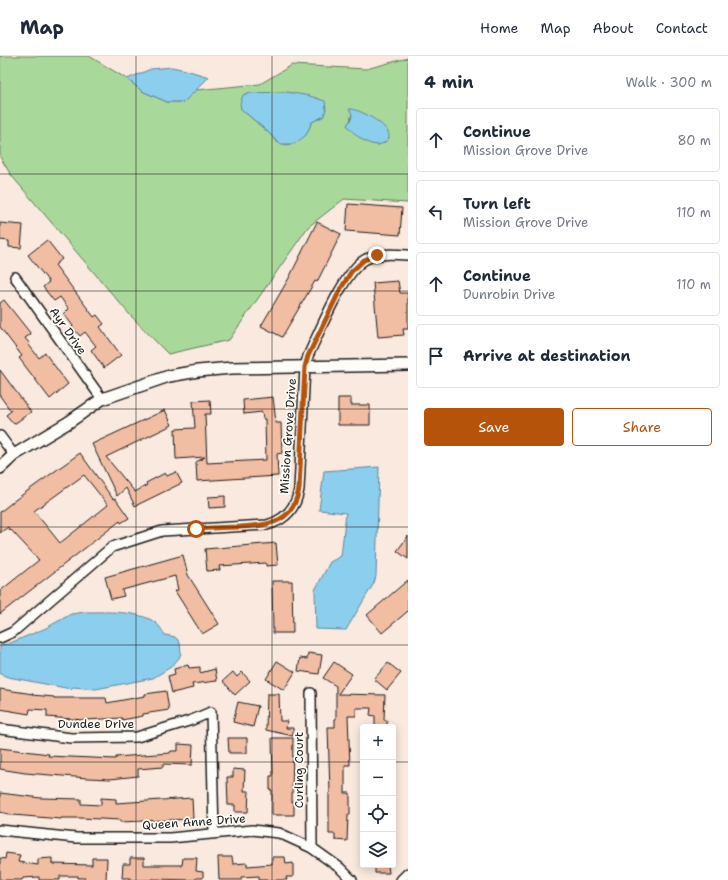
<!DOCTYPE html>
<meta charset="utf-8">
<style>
:root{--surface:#fff;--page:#f2f2f3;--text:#1f2937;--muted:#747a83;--line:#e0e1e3;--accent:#b45309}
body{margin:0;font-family:"Shantell Sans",sans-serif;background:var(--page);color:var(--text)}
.controls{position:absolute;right:12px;bottom:12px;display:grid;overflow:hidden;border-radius:4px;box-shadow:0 2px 10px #0003}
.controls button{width:36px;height:36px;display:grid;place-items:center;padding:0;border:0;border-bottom:1px solid var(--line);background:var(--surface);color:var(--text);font:20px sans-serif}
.stop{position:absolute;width:12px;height:12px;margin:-9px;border:3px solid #b45309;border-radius:50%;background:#fff}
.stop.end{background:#b45309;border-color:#fff;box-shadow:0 1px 4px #0008}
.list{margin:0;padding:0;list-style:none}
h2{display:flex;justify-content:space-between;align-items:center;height:52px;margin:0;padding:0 16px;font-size:17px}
h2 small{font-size:13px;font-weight:400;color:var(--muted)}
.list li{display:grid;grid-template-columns:26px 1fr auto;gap:12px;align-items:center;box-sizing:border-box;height:64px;margin:0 8px 8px;padding:0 8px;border:1px solid var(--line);border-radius:4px}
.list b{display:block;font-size:15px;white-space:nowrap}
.list p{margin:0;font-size:13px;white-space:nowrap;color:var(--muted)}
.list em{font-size:13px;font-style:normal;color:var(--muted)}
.actions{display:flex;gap:8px;padding:12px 16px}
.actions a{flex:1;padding:9px 0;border:1px solid var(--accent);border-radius:4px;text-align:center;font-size:14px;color:var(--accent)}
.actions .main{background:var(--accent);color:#fff}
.icon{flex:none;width:22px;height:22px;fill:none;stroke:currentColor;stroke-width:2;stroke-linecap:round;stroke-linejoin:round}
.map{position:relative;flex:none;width:408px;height:824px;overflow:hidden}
header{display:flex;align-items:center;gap:24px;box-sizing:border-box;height:56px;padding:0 20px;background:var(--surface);border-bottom:1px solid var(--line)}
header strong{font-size:19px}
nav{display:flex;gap:22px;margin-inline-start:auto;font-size:14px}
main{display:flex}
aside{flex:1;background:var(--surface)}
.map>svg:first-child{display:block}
.green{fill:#a9d99a;stroke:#627a5b;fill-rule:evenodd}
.water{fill:#8bceed;stroke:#5f8799}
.building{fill:#f1bda3;stroke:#1c1c1c;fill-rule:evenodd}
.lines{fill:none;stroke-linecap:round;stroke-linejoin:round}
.minor-casing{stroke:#1c1c1c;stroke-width:12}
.tertiary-casing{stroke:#1c1c1c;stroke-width:14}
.minor{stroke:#fdfcf7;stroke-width:9}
.tertiary{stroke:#fdfcf7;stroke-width:11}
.route{stroke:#b45309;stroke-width:5}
.grid{fill:none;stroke:#1c1c1c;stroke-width:1;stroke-opacity:0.55}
.labels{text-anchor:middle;stroke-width:3.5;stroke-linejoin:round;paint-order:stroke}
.street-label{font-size:12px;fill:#1c1c1c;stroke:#fdfcf7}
</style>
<header>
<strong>Map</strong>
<nav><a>Home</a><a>Map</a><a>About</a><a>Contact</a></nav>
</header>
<main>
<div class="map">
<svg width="408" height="824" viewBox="0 0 408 824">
<rect width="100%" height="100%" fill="#f9e9de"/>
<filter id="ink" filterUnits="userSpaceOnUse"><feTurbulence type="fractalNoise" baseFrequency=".025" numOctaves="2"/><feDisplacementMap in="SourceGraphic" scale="8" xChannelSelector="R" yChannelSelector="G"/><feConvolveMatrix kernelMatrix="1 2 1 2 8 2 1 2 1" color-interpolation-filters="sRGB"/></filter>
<g filter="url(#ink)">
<path class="green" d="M0 0H89L127 23 142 35 167 46H183L196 34 260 28 292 9 366 13 408 2V147L344 143 308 171 229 284 168 298 130 259 11 119 0 101ZM287 36 296 38 324 60 312 66 306 79 288 89 277 86 269 77 241 53 248 37ZM352 57 367 59 385 72 379 89C364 88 357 79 347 69L350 65Z"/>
<g class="water">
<path d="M172 11 186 14 209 21 184 46H167L142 35 127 23 151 13Z"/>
<path d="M287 36 310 40 325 45 326 53 324 60 312 66 306 79 300 84 294 88H281L277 86 269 77 241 53 240 48 243 39 248 37Z"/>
<path d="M349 53C358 52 384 67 388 76 389 78 389 80 389 82 377 99 355 80 347 69 352 63 354 59 349 53Z"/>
<path d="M379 411 376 520 374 527 346 574 316 573 315 534 330 506 341 500 346 457 319 454 324 415Z"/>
<path d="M85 556C105 556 139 554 156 567 160 570 162 575 165 579L175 581 178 584 180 587 181 597 179 602 171 611 153 622 96 633 73 631 71 633 8 621 0 618V589L8 588 46 572 71 558Z"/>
</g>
<g class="building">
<path d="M348 148 402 152 400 179 346 175Z"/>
<path d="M317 166 341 178 317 226 315 225 282 281 261 270 289 222Z"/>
<path d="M0 167 23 169 21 192 9 191V185L0 184Z"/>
<path d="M47 184 62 203 55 209 94 261 97 259 104 268 100 271 121 299 104 312 91 294 96 290 85 276 80 280 72 271 73 270 64 258 69 253 60 241 54 245 43 231 49 226 28 199Z"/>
<path d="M398 225 400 237H408V273H403L404 279 378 281 373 227Z"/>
<path d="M4 244 31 278 25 282 30 288 29 289 39 302 45 297 68 328 50 343 19 302 22 300 0 271V247Z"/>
<path d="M0 314 31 356 14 368 6 359 11 355 0 340Z"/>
<path d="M273 341 276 367H281L282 397 277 398 278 420 197 425 196 406 205 401 176 403 175 373 195 372 193 345 210 344 211 358H205L207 407 266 404 265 363H263L262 356 244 358 243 344Z"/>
<path d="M338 342H351V349H370V369H338Z"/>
<path d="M165 354 172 369 106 401 135 436 147 429 146 427 165 417 167 420 176 416 182 427 135 450 126 432 117 440 92 388Z"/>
<path d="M80 397 113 443 115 442 129 462 121 467 120 465 0 558V535L39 504 11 474 10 475 8 471 0 477V456L15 444ZM84 419 108 449 60 487 34 455Z"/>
<path d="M225 440V451L209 452 208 441Z"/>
<path d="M408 480V503L397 495Z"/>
<path d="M276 487 278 509 266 510V507L219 510 220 514 207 515 205 493Z"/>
<path d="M183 499 188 519 219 568 202 578 175 535 178 534 175 520 122 534 124 540 111 543 105 521Z"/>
<path d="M408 524V555L382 577 367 559Z"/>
<path d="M272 525H292L293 577H273Z"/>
<path d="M308 597 322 599 319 618 298 615 300 602 307 603Z"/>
<path d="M277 605 295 616 284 634 266 623Z"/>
<path d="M334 606 352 618 338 638 385 639 384 664H387V671H375V660L370 659 371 652H356V660H348L350 709H345V737H350V759H348L347 785 335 784V778H329V737H330L328 671H335V663H336V630L323 622Z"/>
<path d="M388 607 401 617 387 634 374 623Z"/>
<path d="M188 609 189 612 200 611V617L215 613 217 625 192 628 193 632 172 637 168 620 175 618 174 613Z"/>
<path d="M233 616 237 621 242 616 250 625 235 639 223 625Z"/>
<path d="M0 633 33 638 32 639 54 641V642H106L107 647 145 640V638L166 635 169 654 143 658V660L122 664V662L84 664 47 661V654L30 653 29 658 0 653Z"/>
<path d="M267 638H279L280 665H287L286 672H293V680L266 674Z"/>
<path d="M238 646 258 650 253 671 233 666Z"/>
<path d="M228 682H247V697H229Z"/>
<path d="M272 682H293L292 746H294V759H272V734H270V720H273Z"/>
<path d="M178 688 193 689 192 709 163 708V711L138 713V720L110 723 88 722 25 717 0 713V692L49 698 48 700 116 703V701L170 697 171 695H178Z"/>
<path d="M233 713 245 714 244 735H249L248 756H235V749H228L227 721H233Z"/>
<path d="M0 737 41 742 81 743V748L101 749V742L116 743V747L192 742 193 763 120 766V764L81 762H61V763L13 759 0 756Z"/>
<path d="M6 797 20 799 18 806 38 809V803L52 802V808L92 809V802H107L106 824H85V822H78V820H60V824H39V821L23 822 22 824H0V802L5 803Z"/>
<path d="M218 801H232L233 808 247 807V810L272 808V801H285L286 808 293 807V821H286L287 824H259V820L241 821V824H219Z"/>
<path d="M130 802H144V809H182L183 802H197L196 815 203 816V822H196V824L151 823V824H130V822H122L123 808H130Z"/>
<path d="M375 809H388L389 817H375Z"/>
</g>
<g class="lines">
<g class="minor-casing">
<g id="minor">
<path d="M15 221 102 343"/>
<path d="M0 380 14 399"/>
<path d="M0 582 13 576 112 491 162 475 267 469C285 464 296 453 299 433L305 311 308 300C319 277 344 214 366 203 379 197 393 198 408 199"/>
<path d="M311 637 312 792"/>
<path d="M0 673 71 682 137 681 192 664 211 656 214 777"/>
<path d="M0 774 76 782H170L252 774 279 777 312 792 340 812 352 824"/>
<path d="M401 824 408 817"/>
</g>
</g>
<g class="tertiary-casing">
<path id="tertiary" d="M0 412 14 399 69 366 102 343 169 320 198 315 232 312 408 309"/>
</g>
<use href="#minor" class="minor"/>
<use href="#tertiary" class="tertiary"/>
</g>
</g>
<g class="lines" filter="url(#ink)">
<path class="route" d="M196 473C211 472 225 471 240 471 270 469 293 467 299 433L305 311 308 300 340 234 351 216 364 204 377 199"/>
</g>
<path class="grid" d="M136 0V824M272 0V824M0 118H408M0 235H408M0 353H408M0 471H408M0 589H408M0 706H363M393 706H408"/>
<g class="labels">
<g class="street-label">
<text transform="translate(68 275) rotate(55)" y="4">Ayr Drive</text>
<text transform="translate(288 380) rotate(-86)" y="4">Mission Grove Drive</text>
<text x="96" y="672">Dundee Drive</text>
<text transform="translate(299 714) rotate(-90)" y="4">Curling Court</text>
<text transform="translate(194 766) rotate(-4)" y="4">Queen Anne Drive</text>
</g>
</g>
</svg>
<div class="controls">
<button>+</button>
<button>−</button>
<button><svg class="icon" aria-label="locate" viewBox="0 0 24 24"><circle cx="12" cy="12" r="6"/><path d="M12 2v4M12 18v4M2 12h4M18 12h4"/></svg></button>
<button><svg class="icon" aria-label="layers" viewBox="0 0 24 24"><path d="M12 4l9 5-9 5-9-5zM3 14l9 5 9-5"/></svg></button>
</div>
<div class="stop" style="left:196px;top:473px"></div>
<div class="stop end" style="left:377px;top:199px"></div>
</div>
<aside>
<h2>4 min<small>Walk · 300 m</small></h2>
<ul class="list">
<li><svg class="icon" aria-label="ahead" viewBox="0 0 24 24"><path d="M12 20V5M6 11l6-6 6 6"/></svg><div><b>Continue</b><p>Mission Grove Drive</p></div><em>80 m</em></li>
<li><svg class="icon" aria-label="left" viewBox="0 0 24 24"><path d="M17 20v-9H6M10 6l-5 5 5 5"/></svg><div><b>Turn left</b><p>Mission Grove Drive</p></div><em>110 m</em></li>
<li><svg class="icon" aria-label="ahead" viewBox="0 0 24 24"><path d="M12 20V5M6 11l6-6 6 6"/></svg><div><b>Continue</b><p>Dunrobin Drive</p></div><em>110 m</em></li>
<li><svg class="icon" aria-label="arrive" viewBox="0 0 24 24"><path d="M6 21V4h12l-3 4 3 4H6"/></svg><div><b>Arrive at destination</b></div></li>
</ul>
<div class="actions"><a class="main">Save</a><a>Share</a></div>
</aside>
</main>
